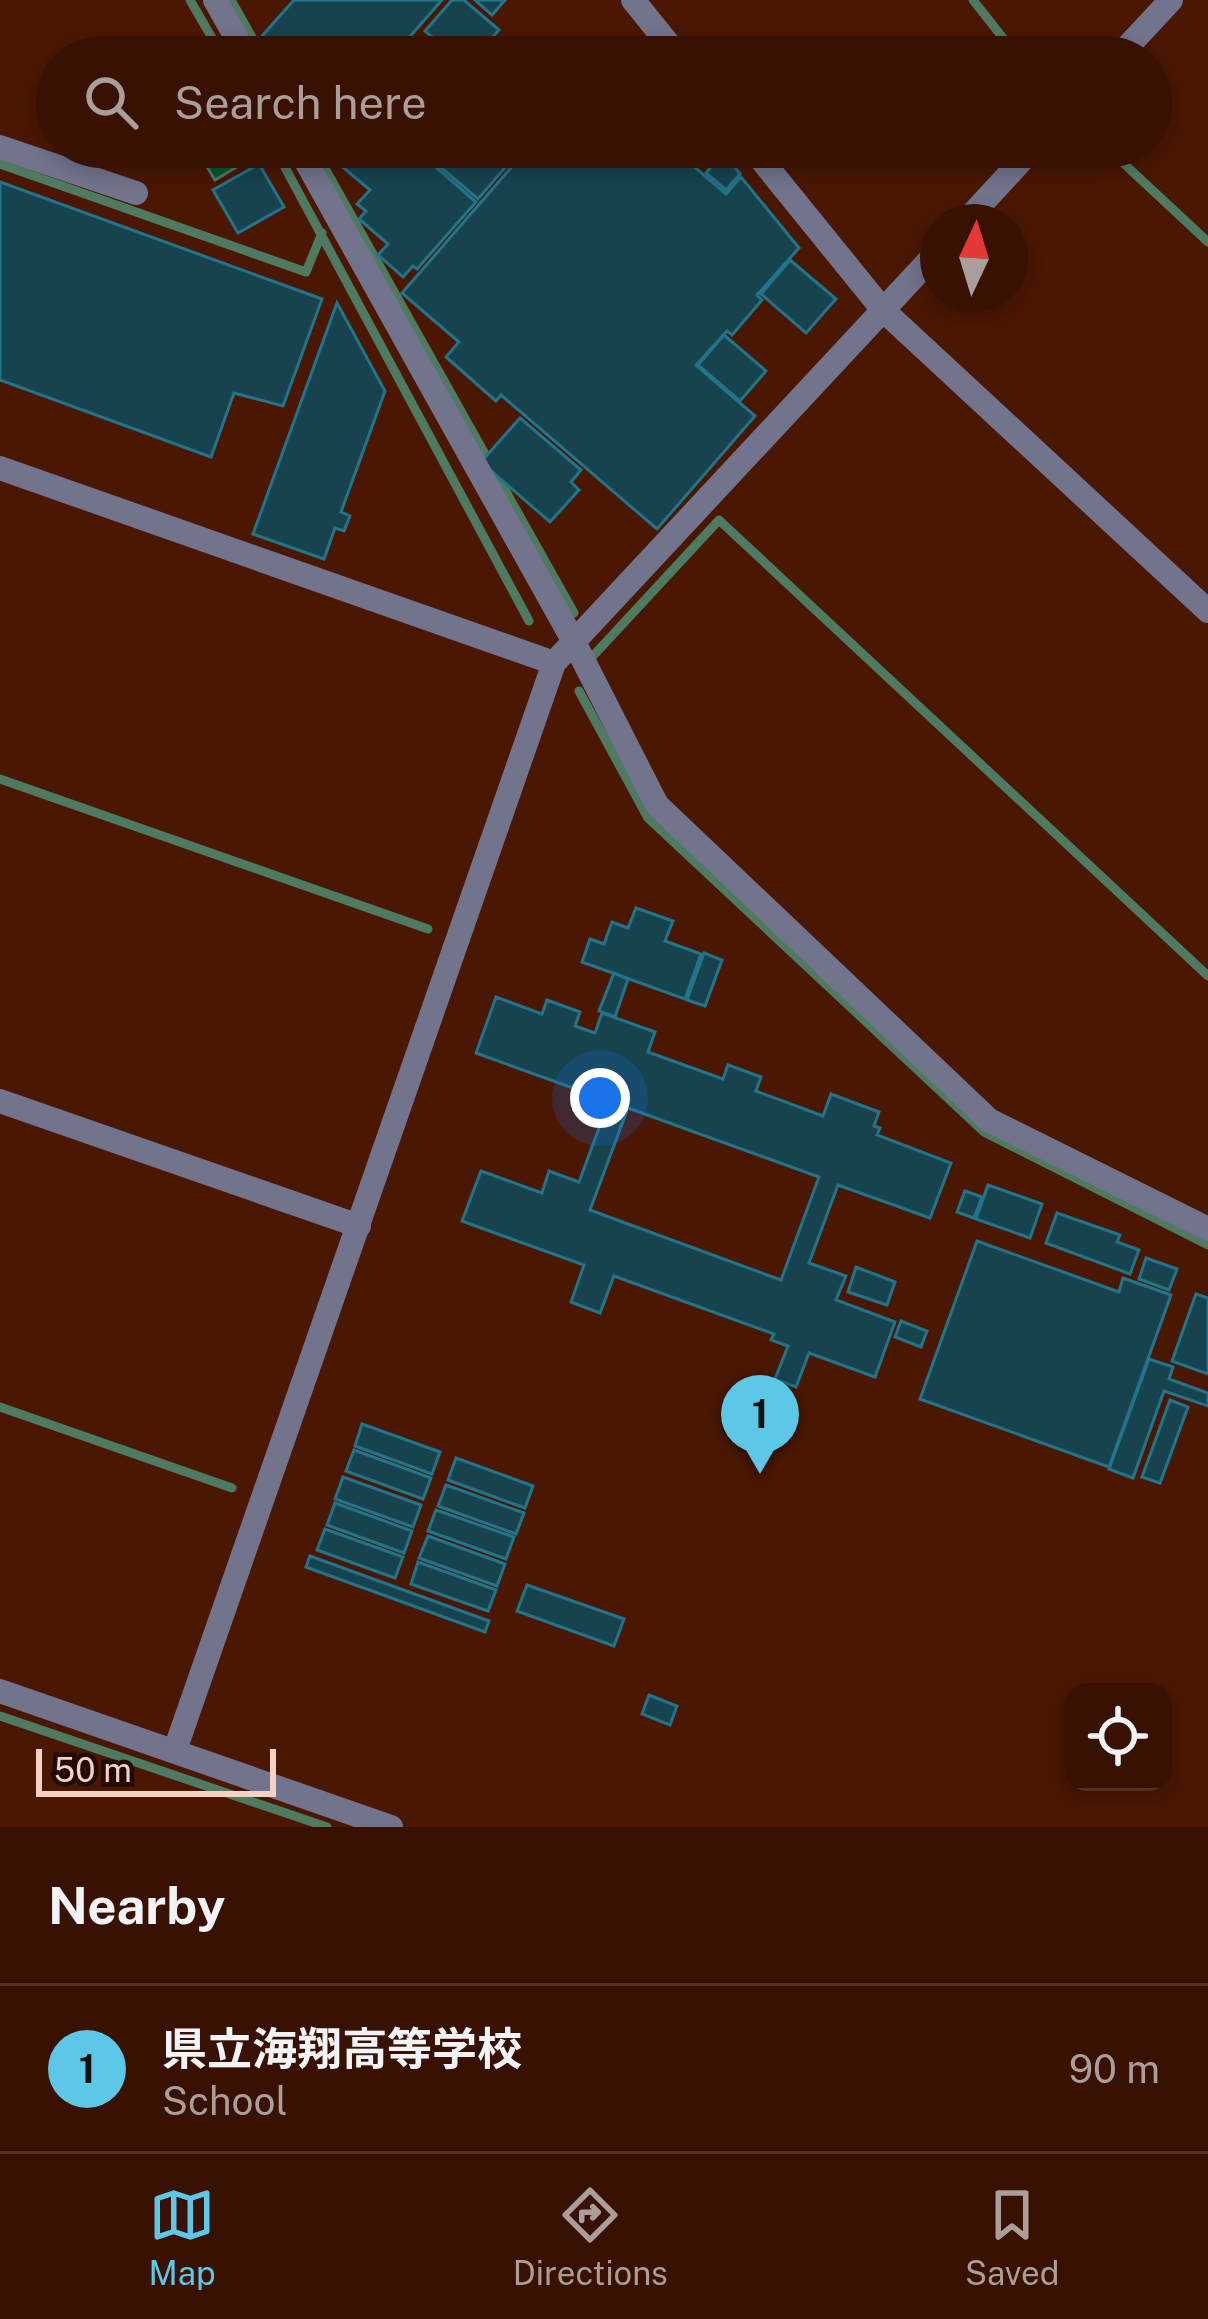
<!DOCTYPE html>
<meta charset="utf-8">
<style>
:root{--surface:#381102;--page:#431f11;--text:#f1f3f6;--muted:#ab9d99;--line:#523124;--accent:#5cc7e7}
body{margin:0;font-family:"Public Sans","Noto Sans JP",sans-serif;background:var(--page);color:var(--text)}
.controls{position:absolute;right:36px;bottom:36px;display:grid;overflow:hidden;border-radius:24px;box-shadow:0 6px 18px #0003}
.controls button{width:108px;height:108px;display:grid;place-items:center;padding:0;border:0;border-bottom:3px solid var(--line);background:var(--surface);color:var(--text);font:60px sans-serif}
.compass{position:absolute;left:920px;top:204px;width:108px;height:108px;border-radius:50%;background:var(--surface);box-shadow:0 6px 18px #0003;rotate:4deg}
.scale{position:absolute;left:36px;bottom:30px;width:240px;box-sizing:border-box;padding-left:12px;border:6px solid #f4d2c6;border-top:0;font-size:33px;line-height:42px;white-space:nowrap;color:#f4d2c6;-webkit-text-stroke:9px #210b04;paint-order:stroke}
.you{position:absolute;left:600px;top:1098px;width:42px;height:42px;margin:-30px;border:9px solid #fff;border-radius:50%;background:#1a73e8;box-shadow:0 0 0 18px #1a73e833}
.badge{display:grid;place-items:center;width:78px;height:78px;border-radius:50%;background:var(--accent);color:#111;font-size:39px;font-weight:700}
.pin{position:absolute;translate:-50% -99px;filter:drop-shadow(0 3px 6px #0008)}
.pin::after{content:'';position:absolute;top:63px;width:42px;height:36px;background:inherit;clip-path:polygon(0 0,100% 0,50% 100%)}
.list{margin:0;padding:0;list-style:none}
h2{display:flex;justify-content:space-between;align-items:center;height:156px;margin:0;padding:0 48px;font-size:51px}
h2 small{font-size:39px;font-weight:400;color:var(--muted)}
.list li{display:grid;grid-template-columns:78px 1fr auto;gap:36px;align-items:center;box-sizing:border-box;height:168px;padding:0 48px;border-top:3px solid var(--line)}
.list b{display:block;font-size:45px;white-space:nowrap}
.list p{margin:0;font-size:39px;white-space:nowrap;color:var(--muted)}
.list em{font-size:39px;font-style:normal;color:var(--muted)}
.icon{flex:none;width:66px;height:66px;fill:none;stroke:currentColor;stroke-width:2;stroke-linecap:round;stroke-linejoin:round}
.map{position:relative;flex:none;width:1208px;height:1827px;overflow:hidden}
.search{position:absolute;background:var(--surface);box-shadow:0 6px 18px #0003;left:36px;right:36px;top:36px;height:132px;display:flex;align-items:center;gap:30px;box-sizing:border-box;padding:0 42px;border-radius:66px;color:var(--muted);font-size:45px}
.sheet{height:324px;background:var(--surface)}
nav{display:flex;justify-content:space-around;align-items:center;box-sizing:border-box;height:168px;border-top:3px solid var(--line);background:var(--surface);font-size:33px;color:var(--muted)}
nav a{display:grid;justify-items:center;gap:6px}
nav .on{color:var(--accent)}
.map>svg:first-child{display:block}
.water{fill:#085537;stroke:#4f7a62;stroke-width:3}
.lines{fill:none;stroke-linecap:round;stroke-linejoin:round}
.stream{stroke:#4f7a62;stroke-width:9}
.building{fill:#17434f;stroke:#22748a;stroke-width:3;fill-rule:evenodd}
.minor{stroke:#72748d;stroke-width:24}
.tertiary{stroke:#72748d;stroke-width:24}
</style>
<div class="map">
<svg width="1208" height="1827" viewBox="0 0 1208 1827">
<rect width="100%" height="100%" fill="#4a1703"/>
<path class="water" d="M195 147H250L255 156 215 180Z"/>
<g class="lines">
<g class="stream">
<path d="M190 0 223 57"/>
<path d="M231 0 263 57"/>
<path d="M973 0 1018 57"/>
<path d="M274 147 529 621"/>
<path d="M313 147 574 613"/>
<path d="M1106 147 1208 242"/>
<path d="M0 164 306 272 322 233"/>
<path d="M593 656 719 520 1208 976"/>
<path d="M579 691 648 818 984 1132 1208 1245"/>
<path d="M0 779 428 929"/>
<path d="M0 1407 232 1488"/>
<path d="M0 1716 327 1827"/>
</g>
</g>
<g class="building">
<path d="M294 0H442L392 57H268L254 45Z"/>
<path d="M452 0H464L499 30 475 57H456L425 31Z"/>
<path d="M475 0H505L492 15Z"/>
<path d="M424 40 444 57H409Z"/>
<path d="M331 147H413L476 202 417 269 413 266 403 277 378 255 388 244 359 219 366 211 357 204 370 190 326 153Z"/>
<path d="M417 147H523L478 199Z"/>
<path d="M529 147H671L726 194 741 177 799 248 757 295 762 300 732 335 727 331 696 365 755 416 657 529 501 395 496 401 446 357 459 342 402 293Z"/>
<path d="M723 152 740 174 726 190 706 173Z"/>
<path d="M259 164 284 207 238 233 213 190Z"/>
<path d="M0 182 322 299 283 406 234 393 211 457 0 380Z"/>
<path d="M790 260 836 299 806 333 761 294Z"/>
<path d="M337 303 385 391 341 512 350 516 344 531 335 528 324 559 253 534Z"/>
<path d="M724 335 766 371 740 401 698 365Z"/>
<path d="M520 418 581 470 571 482 579 490 550 522 481 462Z"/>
<path d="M636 908 673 921 665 941 701 954 685 999 582 962 590 939 604 944 612 922 628 928Z"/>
<path d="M704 953 722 960 705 1006 687 1000Z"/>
<path d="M614 973 628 979 615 1017 599 1011Z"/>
<path d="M496 997 542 1014 547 1000 580 1012 575 1026 595 1033 602 1013 655 1032 648 1052 723 1079 728 1065 761 1077 756 1091 823 1116 831 1094 879 1112 874 1126 880 1128 877 1135 951 1163 930 1218 838 1185 809 1263 846 1276 836 1300 895 1322 875 1377 809 1353 796 1387 775 1379 788 1346 771 1340 774 1334 614 1276 600 1313 571 1302 584 1265 462 1221 481 1171 542 1193 549 1171 579 1182 609 1101 476 1053ZM628 1108 819 1177 781 1280 590 1210Z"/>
<path d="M988 1185 1042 1204 1030 1238 976 1219Z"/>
<path d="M965 1191 982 1197 974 1218 957 1212Z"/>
<path d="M1057 1213 1120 1235 1117 1242 1139 1250 1130 1274 1046 1243Z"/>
<path d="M977 1241 1119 1292 1123 1278 1171 1295 1109 1467 920 1399Z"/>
<path d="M1146 1258 1177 1269 1169 1290 1139 1279Z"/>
<path d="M856 1267 895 1282 887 1305 848 1292Z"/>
<path d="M1196 1294 1208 1298V1374L1172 1361Z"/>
<path d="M901 1321 927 1331 921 1347 895 1337Z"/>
<path d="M1149 1359 1173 1367 1169 1379 1208 1393V1406L1164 1391 1133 1478 1109 1469Z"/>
<path d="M1170 1400 1188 1407 1160 1483 1142 1477Z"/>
<path d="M362 1424 440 1452 432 1474 355 1446Z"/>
<path d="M354 1450 431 1478 423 1499 346 1471Z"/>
<path d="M456 1458 533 1486 525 1508 448 1480Z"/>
<path d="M343 1477 421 1505 413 1527 335 1499Z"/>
<path d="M446 1485 524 1513 516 1534 438 1506Z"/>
<path d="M335 1503 412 1531 404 1553 327 1525Z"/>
<path d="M436 1510 514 1537 506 1559 428 1531Z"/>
<path d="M325 1529 403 1557 395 1578 317 1550Z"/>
<path d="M428 1536 505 1564 497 1586 419 1558Z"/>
<path d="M310 1556 489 1621 485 1632 306 1567Z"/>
<path d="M418 1562 496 1590 488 1611 411 1584Z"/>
<path d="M527 1585 624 1619 614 1646 517 1611Z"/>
<path d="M649 1695 677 1706 670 1725 642 1714Z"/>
</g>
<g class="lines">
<g class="minor">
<path d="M215 0 247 57"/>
<path d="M633 0 679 57"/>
<path d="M1118 57 1171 0"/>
<path d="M0 147 136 193"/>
<path d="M298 147 573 640 657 805 989 1120 1208 1229"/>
<path d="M751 147 883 310 1208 611"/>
<path d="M965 222 1034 147"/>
<path d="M0 468 554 663"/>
<path d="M0 1691 391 1827"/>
<path d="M175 1750 554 663 938 251"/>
</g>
<path class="tertiary" d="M0 1101 359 1226"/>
</g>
</svg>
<div class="controls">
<button><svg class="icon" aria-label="locate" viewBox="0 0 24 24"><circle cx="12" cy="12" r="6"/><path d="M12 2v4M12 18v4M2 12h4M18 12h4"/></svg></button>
</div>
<svg class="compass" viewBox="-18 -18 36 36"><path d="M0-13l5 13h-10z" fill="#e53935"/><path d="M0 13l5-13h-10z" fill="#ab9d99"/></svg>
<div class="scale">50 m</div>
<div class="you"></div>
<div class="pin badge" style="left:760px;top:1474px">1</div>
<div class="search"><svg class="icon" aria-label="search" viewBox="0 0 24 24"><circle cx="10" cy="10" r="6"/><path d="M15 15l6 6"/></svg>Search here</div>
</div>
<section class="sheet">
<h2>Nearby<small></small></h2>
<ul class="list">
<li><span class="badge">1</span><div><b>県立海翔高等学校</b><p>School</p></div><em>90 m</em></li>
</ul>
</section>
<nav>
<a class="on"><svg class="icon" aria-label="map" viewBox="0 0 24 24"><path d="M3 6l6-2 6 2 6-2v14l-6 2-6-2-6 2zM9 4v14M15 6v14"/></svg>Map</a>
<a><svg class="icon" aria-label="directions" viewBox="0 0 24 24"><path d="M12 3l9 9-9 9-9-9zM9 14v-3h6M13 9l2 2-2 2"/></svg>Directions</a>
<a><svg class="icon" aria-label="saved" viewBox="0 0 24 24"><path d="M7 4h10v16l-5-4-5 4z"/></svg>Saved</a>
</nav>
